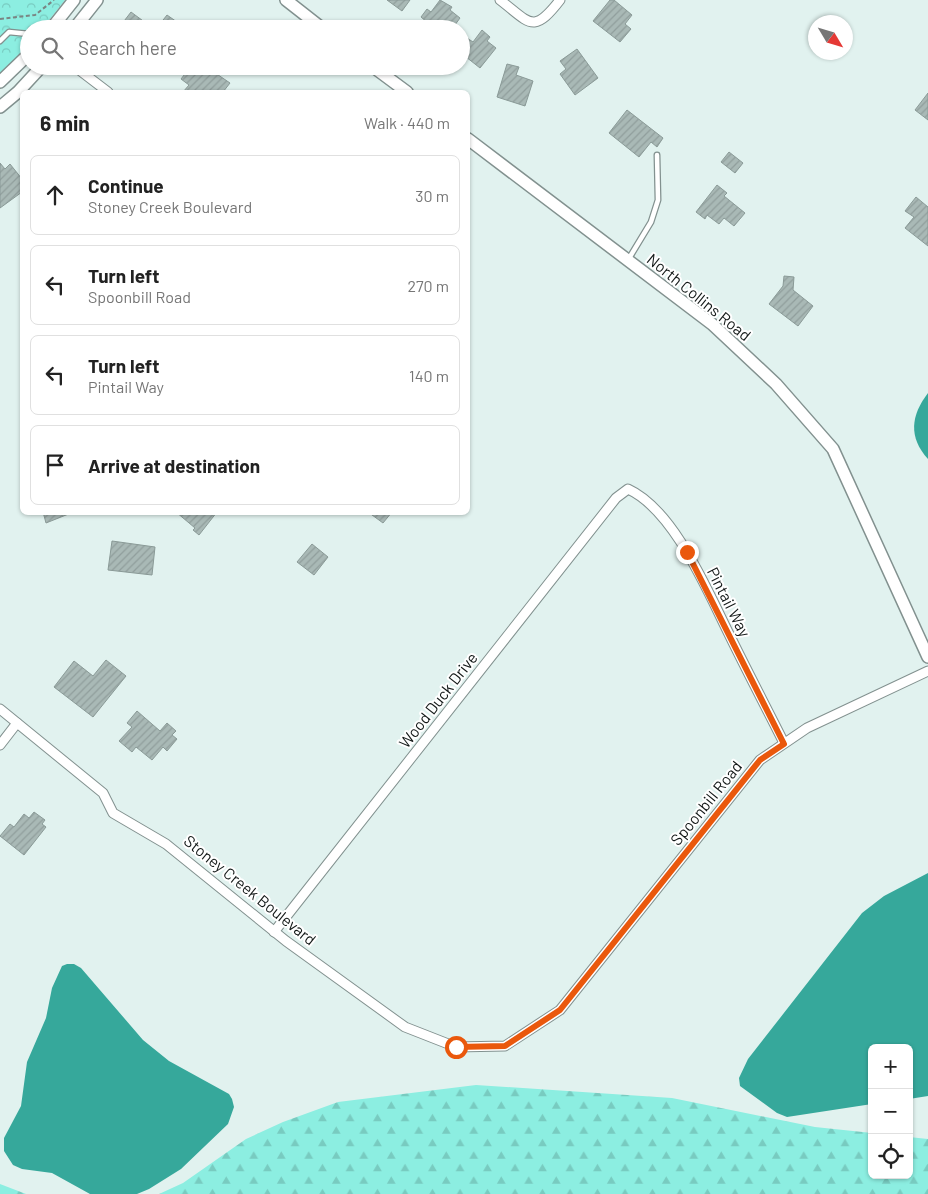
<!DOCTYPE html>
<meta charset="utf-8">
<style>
:root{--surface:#fff;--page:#f2f2f2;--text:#222;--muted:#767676;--line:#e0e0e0}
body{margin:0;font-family:Barlow,sans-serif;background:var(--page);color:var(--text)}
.controls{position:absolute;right:15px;bottom:15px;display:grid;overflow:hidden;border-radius:8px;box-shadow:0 1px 4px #0004}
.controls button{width:45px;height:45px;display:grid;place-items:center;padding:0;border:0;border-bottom:1px solid var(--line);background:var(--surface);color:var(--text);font:25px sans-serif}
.compass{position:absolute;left:808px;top:15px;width:45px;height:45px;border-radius:50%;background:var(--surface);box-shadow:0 1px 4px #0004;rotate:128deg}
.stop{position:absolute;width:15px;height:15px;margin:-11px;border:4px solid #ea580c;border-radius:50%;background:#fff}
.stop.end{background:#ea580c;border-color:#fff;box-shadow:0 1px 5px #0008}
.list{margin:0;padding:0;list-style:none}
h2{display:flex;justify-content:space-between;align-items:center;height:65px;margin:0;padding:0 20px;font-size:21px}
h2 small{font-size:16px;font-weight:400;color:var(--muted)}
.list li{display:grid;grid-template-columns:32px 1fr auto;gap:15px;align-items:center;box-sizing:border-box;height:80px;margin:0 10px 10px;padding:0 10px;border:1px solid var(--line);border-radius:8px}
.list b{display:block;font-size:19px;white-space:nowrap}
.list p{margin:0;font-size:16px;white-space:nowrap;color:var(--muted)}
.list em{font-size:16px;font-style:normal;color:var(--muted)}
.icon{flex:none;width:28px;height:28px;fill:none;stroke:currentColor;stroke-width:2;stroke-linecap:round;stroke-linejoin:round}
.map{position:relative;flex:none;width:928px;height:1194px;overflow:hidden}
.search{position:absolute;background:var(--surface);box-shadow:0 1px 4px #0004;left:20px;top:20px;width:450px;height:55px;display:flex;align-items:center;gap:12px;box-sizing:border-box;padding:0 18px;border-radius:28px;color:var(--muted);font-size:19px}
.panel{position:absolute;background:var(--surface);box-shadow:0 1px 4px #0004;left:20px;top:90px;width:450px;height:425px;border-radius:8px}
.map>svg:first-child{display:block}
.forest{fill:url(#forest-firs)}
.park{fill:url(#park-crowns)}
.water{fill:#36a89b}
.building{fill:url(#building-hatch);stroke:#8a9a97}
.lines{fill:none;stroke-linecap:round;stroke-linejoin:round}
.service-casing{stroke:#82918f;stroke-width:7}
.minor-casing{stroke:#82918f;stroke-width:11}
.tertiary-casing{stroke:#82918f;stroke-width:14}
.path{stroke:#7a8583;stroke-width:2;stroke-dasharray:4 2.5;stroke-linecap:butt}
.service{stroke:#fff;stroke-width:4.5}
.minor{stroke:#fff;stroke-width:9}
.tertiary{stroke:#fff;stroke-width:11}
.route{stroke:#ea580c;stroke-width:6}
.labels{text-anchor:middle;stroke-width:4;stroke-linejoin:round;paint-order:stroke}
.street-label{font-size:16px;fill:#121817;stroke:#fff}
</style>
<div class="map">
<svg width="928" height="1194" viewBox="0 0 928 1194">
<defs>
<pattern id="forest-firs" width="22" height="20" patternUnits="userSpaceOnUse" patternTransform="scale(1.25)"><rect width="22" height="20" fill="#8ceee1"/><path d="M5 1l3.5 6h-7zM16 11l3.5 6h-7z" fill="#78cbc0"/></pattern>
<pattern id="park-crowns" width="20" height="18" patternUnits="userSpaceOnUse" patternTransform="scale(1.25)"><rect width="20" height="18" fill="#8ceee1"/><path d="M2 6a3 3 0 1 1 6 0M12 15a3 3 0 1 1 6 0" fill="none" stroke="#78cbc0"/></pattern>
<pattern id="building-hatch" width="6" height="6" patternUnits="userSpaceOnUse" patternTransform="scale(1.25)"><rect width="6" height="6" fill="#a9b9b6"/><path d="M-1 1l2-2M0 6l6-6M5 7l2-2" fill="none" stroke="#909e9c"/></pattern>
</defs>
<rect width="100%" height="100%" fill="#e1f2ef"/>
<g class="forest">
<path d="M476 1085 672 1098 815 1127 872 1133V1175H909V1137L928 1139V1194H159L183 1183 246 1139 283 1122 338 1102Z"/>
<path d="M0 1184 26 1194H0Z"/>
</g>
<path class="park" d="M0 0H65L42 29H29V44L0 75Z"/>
<g class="water">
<path d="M928 393V459C908 437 911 415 928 393Z"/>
<path d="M928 873V1096L909 1099V1048H872V1104L787 1117 777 1113 740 1086 739 1078 748 1059 862 913 884 896Z"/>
<path d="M67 964H74L81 968 143 1040 169 1061 229 1094 232 1099 234 1107 228 1124 181 1169 149 1189 137 1194H90L52 1173 22 1169 13 1165 4 1151V1138L21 1106 27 1062 46 1018 52 988 62 966Z"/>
</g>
<g class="building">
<path d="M387 0H410L402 11Z"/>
<path d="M440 0 452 7 450 10 460 18 452 29H435L421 17 427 9 431 12Z"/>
<path d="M610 0H614L632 15 625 24 631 29 620 42 593 21Z"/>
<path d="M131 12 154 29H118Z"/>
<path d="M167 15 177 22 172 29H156Z"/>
<path d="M482 30 490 37 487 41 496 48 480 68 461 53V45L467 38 473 42Z"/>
<path d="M577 49 598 78 575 95 560 74 566 69 560 61Z"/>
<path d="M507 64 519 67 516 75 533 81 525 106 497 97Z"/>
<path d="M191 66H205L230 83 223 92H183L189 85 181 79Z"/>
<path d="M928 93V120L915 110Z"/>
<path d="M627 110 663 138 657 147 651 142 639 157 609 133Z"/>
<path d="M729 152 743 163 735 173 721 162Z"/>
<path d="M0 163 5 169 10 164 22 179V192L0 208Z"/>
<path d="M717 185 727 193 724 196 745 213 734 226 724 218 719 224 707 215 705 219 696 212Z"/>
<path d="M916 197 928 207V246L905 228 914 217 905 211Z"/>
<path d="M784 276 794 277 793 290 813 306 798 326 769 304 783 286Z"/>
<path d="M43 512H71V513L46 523Z"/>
<path d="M176 512H217L199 535 193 530 195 528Z"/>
<path d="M368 512H392L383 523Z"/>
<path d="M112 541 155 547 152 575 108 570Z"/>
<path d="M312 544 328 557 314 575 297 562Z"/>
<path d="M106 660 126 676 93 717 54 687 74 661 93 676Z"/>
<path d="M137 711 160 731 167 723 176 731 172 735 177 739 167 751 163 747 152 760 136 747 132 752 119 741 132 727 127 723Z"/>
<path d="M34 812 45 820 42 824 46 827 24 855 0 836 10 824 14 827 24 814 29 818Z"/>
</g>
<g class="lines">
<g class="service-casing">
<g id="service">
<path d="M0 41 9 32 29 34"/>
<path d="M628 260 651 222 658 200 657 155"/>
</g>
</g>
<g class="minor-casing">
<g id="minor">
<path d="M500 0C530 23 533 35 560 0"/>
<path d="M74 66 108 92"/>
<path d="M0 709 103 793 113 813 166 844 286 941 405 1027 456 1047 505 1046 560 1010 760 760 807 728 928 671"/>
<path d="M0 745 17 723"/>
<path d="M274 932 616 498 628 489C674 510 707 590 729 634 747 671 766 707 784 743"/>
</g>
</g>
<g class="tertiary-casing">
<g id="tertiary">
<path d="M286 0 323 29"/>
<path d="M51 29 74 0"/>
<path d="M74 29 97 0"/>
<path d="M372 66 407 92"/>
<path d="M0 82 29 54"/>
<path d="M0 107 18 92 42 66"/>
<path d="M468 139 712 324 776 384 833 449 928 657"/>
</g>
</g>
<path class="path" d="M0 19 35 15 54 0"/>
<use href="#service" class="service"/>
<use href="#minor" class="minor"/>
<use href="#tertiary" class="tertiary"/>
</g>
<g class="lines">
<path class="route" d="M456 1047 505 1046 560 1010 760 760 784 744 687 552"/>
</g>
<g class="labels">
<g class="street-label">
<text transform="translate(699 297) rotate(39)" y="6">North Collins Road</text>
<text transform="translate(729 602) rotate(63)" y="6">Pintail Way</text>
<text transform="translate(438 700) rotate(-52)" y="6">Wood Duck Drive</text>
<text transform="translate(706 803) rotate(-51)" y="6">Spoonbill Road</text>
<text transform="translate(250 890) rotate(39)" y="6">Stoney Creek Boulevard</text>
</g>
</g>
</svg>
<div class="controls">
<button>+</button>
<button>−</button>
<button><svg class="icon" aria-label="locate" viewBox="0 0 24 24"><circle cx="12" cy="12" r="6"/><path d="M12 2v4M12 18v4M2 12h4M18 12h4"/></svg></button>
</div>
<svg class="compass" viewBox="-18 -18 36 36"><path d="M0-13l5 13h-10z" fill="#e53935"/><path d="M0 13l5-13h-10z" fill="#767676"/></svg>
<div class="stop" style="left:456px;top:1047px"></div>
<div class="stop end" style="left:687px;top:552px"></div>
<div class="search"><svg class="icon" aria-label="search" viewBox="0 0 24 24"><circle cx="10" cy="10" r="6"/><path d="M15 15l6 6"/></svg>Search here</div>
<section class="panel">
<h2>6 min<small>Walk · 440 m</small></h2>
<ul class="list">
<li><svg class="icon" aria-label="ahead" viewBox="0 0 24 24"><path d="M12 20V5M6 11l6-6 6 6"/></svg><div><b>Continue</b><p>Stoney Creek Boulevard</p></div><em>30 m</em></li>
<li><svg class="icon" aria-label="left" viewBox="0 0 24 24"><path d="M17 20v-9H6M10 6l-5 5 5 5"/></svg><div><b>Turn left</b><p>Spoonbill Road</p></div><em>270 m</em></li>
<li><svg class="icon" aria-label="left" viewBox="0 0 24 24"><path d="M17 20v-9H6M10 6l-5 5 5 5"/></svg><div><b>Turn left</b><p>Pintail Way</p></div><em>140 m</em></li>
<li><svg class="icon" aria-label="arrive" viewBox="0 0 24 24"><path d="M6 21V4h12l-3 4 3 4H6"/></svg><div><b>Arrive at destination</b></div></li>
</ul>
</section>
</div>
